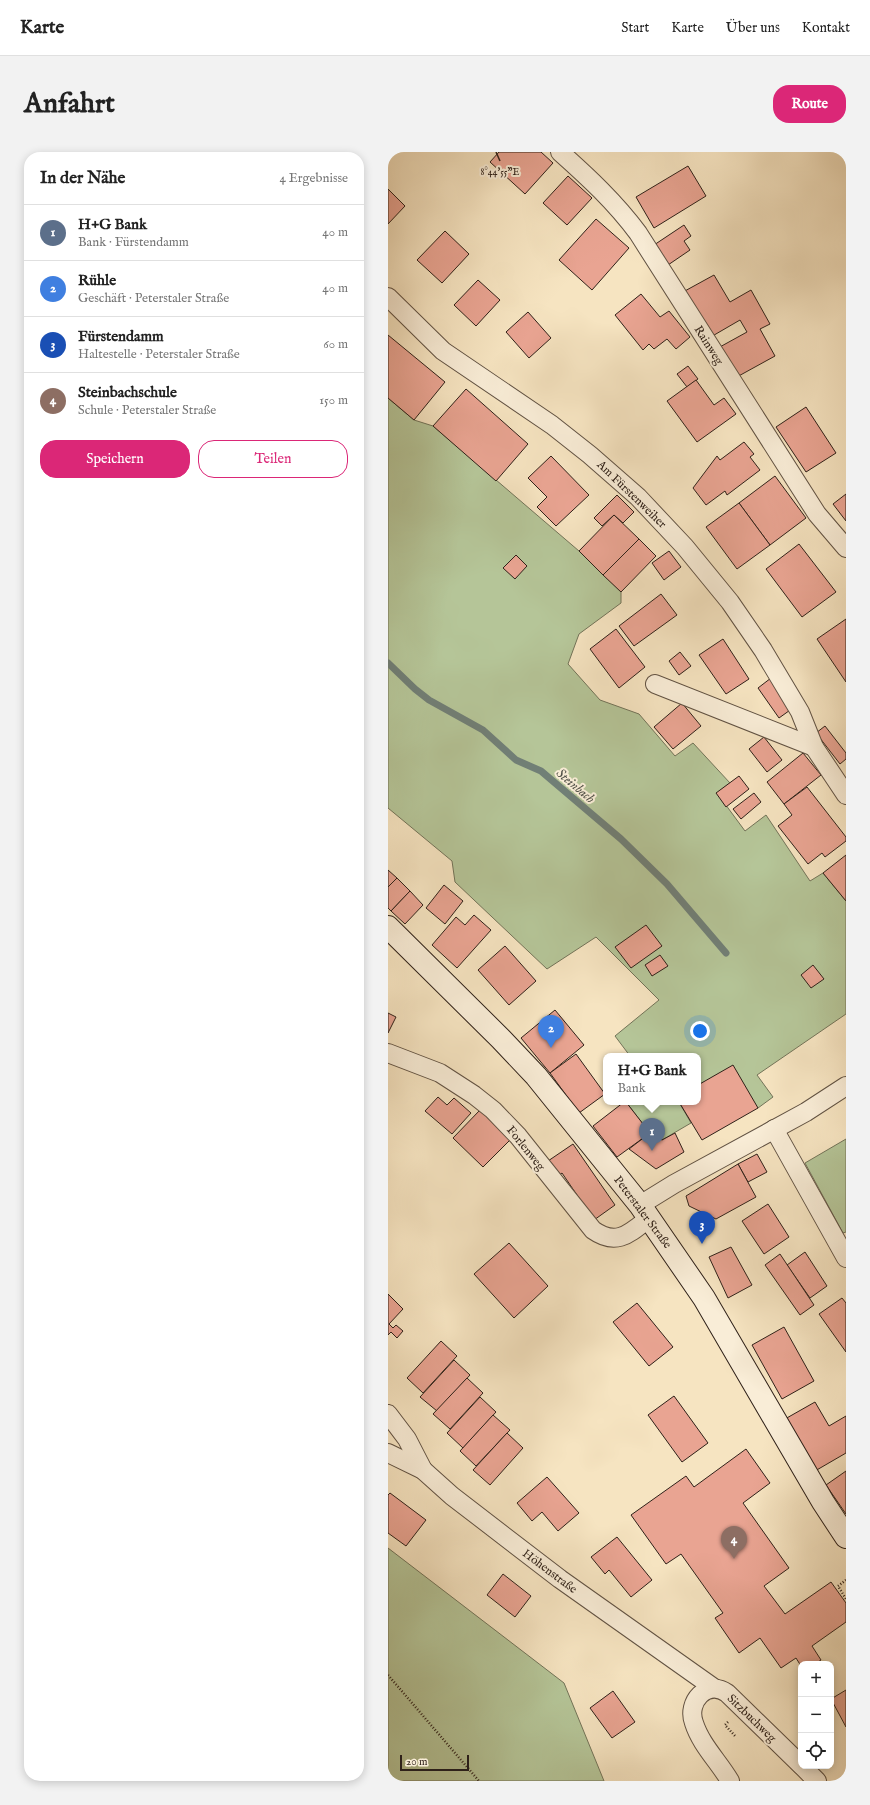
<!DOCTYPE html>
<html lang="de">
<meta charset="utf-8">
<style>
:root{--surface:#fff;--page:#f2f2f2;--text:#222;--muted:#767676;--line:#e0e0e0;--accent:#db2777}
body{margin:0;font-family:"IM FELL English",serif;background:var(--page);color:var(--text)}
.controls{position:absolute;right:12px;bottom:12px;display:grid;overflow:hidden;border-radius:8px;box-shadow:0 2px 10px #0003}
.controls button{width:36px;height:36px;display:grid;place-items:center;padding:0;border:0;border-bottom:1px solid var(--line);background:var(--surface);color:var(--text);font:20px sans-serif}
.scale{position:absolute;left:12px;bottom:10px;width:69px;box-sizing:border-box;padding-left:4px;border:2px solid #2f2119;border-top:0;font-size:11px;line-height:14px;white-space:nowrap;color:#2f2119;-webkit-text-stroke:3px #f9edd7;paint-order:stroke}
.you{position:absolute;left:312px;top:879px;width:14px;height:14px;margin:-10px;border:3px solid #fff;border-radius:50%;background:#1a73e8;box-shadow:0 0 0 6px #1a73e833}
.badge{display:grid;place-items:center;width:26px;height:26px;border-radius:50%;background:var(--accent);color:#fff;font-size:13px;font-weight:700}
.pin{position:absolute;translate:-50% -33px;filter:drop-shadow(0 1px 2px #0008)}
.pin::after{content:'';position:absolute;top:21px;width:14px;height:12px;background:inherit;clip-path:polygon(0 0,100% 0,50% 100%)}
.popup{position:absolute;left:215px;top:901px;width:98px;height:52px;box-sizing:border-box;display:grid;place-content:center;border-radius:8px;background:var(--surface);filter:drop-shadow(0 1px 3px #0005);font-size:13px;white-space:nowrap;color:var(--muted)}
.popup b{font-size:15px;color:var(--text)}
.popup::after{content:'';position:absolute;left:50%;top:100%;margin-left:-8px;border:8px solid transparent;border-top-color:var(--surface)}
.list{margin:0;padding:0;list-style:none}
h2{display:flex;justify-content:space-between;align-items:center;height:52px;margin:0;padding:0 16px;font-size:17px}
h2 small{font-size:13px;font-weight:400;color:var(--muted)}
.list li{display:grid;grid-template-columns:26px 1fr auto;gap:12px;align-items:center;box-sizing:border-box;height:56px;padding:0 16px;border-top:1px solid var(--line)}
.list b{display:block;font-size:15px;white-space:nowrap}
.list p{margin:0;font-size:13px;white-space:nowrap;color:var(--muted)}
.list em{font-size:13px;font-style:normal;color:var(--muted)}
.actions{display:flex;gap:8px;padding:12px 16px}
.actions a{flex:1;padding:9px 0;border:1px solid var(--accent);border-radius:16px;text-align:center;font-size:14px;color:var(--accent)}
.actions .main{background:var(--accent);color:#fff}
.icon{flex:none;width:22px;height:22px;fill:none;stroke:currentColor;stroke-width:2;stroke-linecap:round;stroke-linejoin:round}
.map{position:relative;flex:none;width:458px;height:1629px;overflow:hidden;border-radius:16px}
header{display:flex;align-items:center;gap:24px;box-sizing:border-box;height:56px;padding:0 20px;background:var(--surface);border-bottom:1px solid var(--line)}
header strong{font-size:19px}
nav{display:flex;gap:22px;margin-inline-start:auto;font-size:14px}
.intro{display:flex;align-items:center;justify-content:space-between;box-sizing:border-box;height:96px;padding:0 24px}
h1{margin:0;font-size:28px}
.button{padding:10px 18px;border-radius:16px;background:var(--accent);color:#fff;font-size:14px;font-weight:700}
main{display:flex;gap:24px;padding:0 24px}
aside{flex:1;background:var(--surface);border-radius:16px;box-shadow:0 2px 10px #0003}
.map>svg:first-child{display:block}
.green{fill:#b5c598;stroke:#727358}
.lines{fill:none;stroke-linecap:round;stroke-linejoin:round}
.stream{stroke:#717f76;stroke-width:7}
.building{fill:#e9a492;stroke:#2f2119}
.minor-casing{stroke:#615243;stroke-width:20}
.secondary-casing{stroke:#2f2119;stroke-width:24}
.path{stroke:#2f2119;stroke-width:2.5;stroke-dasharray:1 2;stroke-linecap:butt}
.minor{stroke:#f9edd7;stroke-width:18}
.secondary{stroke:#f9edd7;stroke-width:22}
.ticks{fill:none;stroke:#2f2119;stroke-width:1.5}
.labels{text-anchor:middle;stroke-width:4;stroke-linejoin:round;paint-order:stroke}
.street-label{font-size:12px;fill:#2f2119;stroke:#f9edd7}
.water-label{font-size:13px;font-style:italic;fill:#505048;stroke:#f9edd7}
.ticks-label{font-size:10px;text-anchor:middle;fill:#2f2119;stroke:#f9edd7;stroke-width:4;stroke-linejoin:round;paint-order:stroke}
</style>
<header>
<strong>Karte</strong>
<nav><a>Start</a><a>Karte</a><a>Über uns</a><a>Kontakt</a></nav>
</header>
<div class="intro"><h1>Anfahrt</h1><a class="button">Route</a></div>
<main>
<aside>
<h2>In der Nähe<small>4 Ergebnisse</small></h2>
<ul class="list">
<li><span class="badge" style="background:#5c6f8a">1</span><div><b>H+G Bank</b><p>Bank · Fürstendamm</p></div><em>40 m</em></li>
<li><span class="badge" style="background:#3f7fe0">2</span><div><b>Rühle</b><p>Geschäft · Peterstaler Straße</p></div><em>40 m</em></li>
<li><span class="badge" style="background:#1a4fb4">3</span><div><b>Fürstendamm</b><p>Haltestelle · Peterstaler Straße</p></div><em>60 m</em></li>
<li><span class="badge" style="background:#8d6e63">4</span><div><b>Steinbachschule</b><p>Schule · Peterstaler Straße</p></div><em>150 m</em></li>
</ul>
<div class="actions"><a class="main">Speichern</a><a>Teilen</a></div>
</aside>
<div class="map">
<svg width="458" height="1629" viewBox="0 0 458 1629">
<rect width="100%" height="100%" fill="#f6e4c1"/>
<filter id="stains"><feTurbulence type="fractalNoise" baseFrequency=".005" numOctaves="4"/><feColorMatrix values="0 0 0 0 .2 0 0 0 0 .09 0 0 0 0 .02 0 0 0 .5 -.17"/></filter>
<radialGradient id="worn" r=".72"><stop offset=".6" stop-color="#630" stop-opacity="0"/><stop offset="1" stop-color="#630" stop-opacity=".3"/></radialGradient>
<g class="green">
<path d="M0 246 26 268 45 274 191 399 233 440V451L191 482 180 512 212 548 251 562 287 604 305 591 342 631 329 641 357 679 378 663 422 729 435 721 458 749V862L369 923 385 945 370 956 310 933V904H242L227 884 271 848 208 785 159 817 67 730 64 709 0 656Z"/>
<path d="M238 950H291L303 971 274 988 262 981Z"/>
<path d="M458 987V1080L455 1081 417 1011Z"/>
<path d="M0 1396 176 1531 216 1629H0Z"/>
</g>
<g class="lines">
<path class="stream" d="M0 511 27 537 41 548 95 578 128 608 153 619 233 687 279 732 338 801"/>
</g>
<g class="building">
<path d="M111 0H153L165 11 137 42 102 10Z"/>
<path d="M300 14 318 44 266 76 248 45Z"/>
<path d="M180 24 204 46 179 73 155 51Z"/>
<path d="M0 37 17 54 0 72Z"/>
<path d="M208 67 241 96 204 138 171 108Z"/>
<path d="M296 73 303 84 296 89 302 98 280 113 266 93Z"/>
<path d="M57 79 81 102 54 131 29 108Z"/>
<path d="M326 123 342 150 363 138 382 172 372 177 387 204 347 226 330 196 359 180 352 168 321 186 295 140Z"/>
<path d="M90 128 112 148 88 174 66 153Z"/>
<path d="M253 142 272 165 281 159 302 185 288 197 279 187 266 197 261 192 255 198 227 163Z"/>
<path d="M140 160 163 186 141 206 118 180Z"/>
<path d="M0 183 57 230 26 268 0 246Z"/>
<path d="M300 214 310 227 299 235 289 222Z"/>
<path d="M308 228 326 253 336 246 348 262 309 290 279 249Z"/>
<path d="M78 237 140 292 108 329 45 274Z"/>
<path d="M418 255 448 301 418 320 388 275Z"/>
<path d="M356 290 366 302 362 305 372 318 339 343 337 339 318 353 305 336 329 304 332 308Z"/>
<path d="M163 304 201 343 168 374 149 355 159 345 140 326Z"/>
<path d="M387 324 418 366 382 393 351 351Z"/>
<path d="M458 342V369L445 352Z"/>
<path d="M229 343 246 360 235 371 226 363 214 374 206 366Z"/>
<path d="M351 351 382 393 349 417 318 375Z"/>
<path d="M226 363 251 387 215 423 191 399Z"/>
<path d="M251 387 268 404 233 440 215 423Z"/>
<path d="M411 392 448 440 414 465 378 417Z"/>
<path d="M281 399 293 415 276 428 264 411Z"/>
<path d="M128 403 139 414 127 427 115 416Z"/>
<path d="M273 442 289 463 246 494 231 474Z"/>
<path d="M458 467V530L429 487Z"/>
<path d="M228 477 257 515 231 536 202 497Z"/>
<path d="M335 487 361 527 338 542 311 503Z"/>
<path d="M292 500 303 514 291 523 281 509Z"/>
<path d="M383 526 405 556 391 566 370 536Z"/>
<path d="M294 551 313 574 285 597 266 575Z"/>
<path d="M437 574 458 601V607L452 612 428 581Z"/>
<path d="M376 585 394 608 379 620 361 597Z"/>
<path d="M415 601 433 623 396 652 379 630Z"/>
<path d="M351 624 361 637 338 655 328 641Z"/>
<path d="M419 635 458 685V689L437 705 434 701 420 712 390 674 404 663 396 652Z"/>
<path d="M366 641 373 650 353 667 345 657Z"/>
<path d="M458 703V749L435 721Z"/>
<path d="M0 718 9 726 0 735Z"/>
<path d="M9 726 22 739 3 759 0 756V735Z"/>
<path d="M56 733 75 749 57 772 38 756Z"/>
<path d="M22 739 35 753 17 772 3 759Z"/>
<path d="M86 763 103 778 69 816 44 793 68 765 77 773Z"/>
<path d="M258 773 274 794 243 816 227 795Z"/>
<path d="M117 794 148 829 121 853 90 818Z"/>
<path d="M272 803 280 814 264 824 257 813Z"/>
<path d="M425 813 436 827 423 836 413 823Z"/>
<path d="M167 858 196 893 162 921 133 886Z"/>
<path d="M0 861 8 865 0 881Z"/>
<path d="M188 902 217 942 191 961 162 921Z"/>
<path d="M345 913 370 956 314 988 291 950H310V933Z"/>
<path d="M50 945 59 953 66 946 83 961 64 982 37 959Z"/>
<path d="M236 950H238L262 981 229 1005 205 974Z"/>
<path d="M92 958 122 988 95 1015 65 986Z"/>
<path d="M262 981 274 988 287 981 296 1000 268 1017 241 997Z"/>
<path d="M185 992 227 1053 206 1068 174 1021 170 1024 160 1009Z"/>
<path d="M369 1002 379 1020 360 1030 350 1012Z"/>
<path d="M350 1012 368 1045 328 1067 301 1054 298 1044Z"/>
<path d="M380 1052 401 1085 376 1102 354 1069Z"/>
<path d="M121 1091 160 1134 126 1166 86 1122Z"/>
<path d="M343 1095 364 1133 340 1146 321 1105Z"/>
<path d="M417 1100 439 1134 422 1146 399 1113Z"/>
<path d="M392 1102 426 1153 412 1163 377 1113Z"/>
<path d="M0 1142 15 1157 1 1172 5 1176 8 1173 15 1179 9 1186 3 1180 0 1183Z"/>
<path d="M454 1146 458 1151V1200L431 1162Z"/>
<path d="M249 1151 285 1195 261 1214 225 1170Z"/>
<path d="M396 1175 426 1229 394 1247 364 1193Z"/>
<path d="M53 1189 69 1204 35 1241 19 1226Z"/>
<path d="M66 1208 82 1223 49 1259 32 1245Z"/>
<path d="M79 1226 95 1241 62 1277 45 1262Z"/>
<path d="M286 1244 320 1291 294 1310 260 1263Z"/>
<path d="M92 1245 108 1260 75 1296 59 1281Z"/>
<path d="M427 1250 441 1274 458 1264V1301L427 1319 397 1267Z"/>
<path d="M105 1263 122 1278 88 1314 72 1299Z"/>
<path d="M119 1281 135 1296 102 1333 85 1318Z"/>
<path d="M358 1297 382 1331 355 1351 401 1416 376 1434 397 1462 443 1430 458 1451V1470L424 1494 433 1508 427 1512H413V1514L408 1506 393 1516 372 1486 351 1501 327 1466 335 1461 293 1402 278 1412 243 1363 298 1324 306 1335Z"/>
<path d="M458 1319V1362L438 1333Z"/>
<path d="M159 1325 191 1361 170 1379 154 1360 144 1369 129 1351Z"/>
<path d="M2 1341 38 1368 18 1394 0 1381V1343Z"/>
<path d="M229 1385 264 1428 243 1445 221 1418 217 1422 203 1405Z"/>
<path d="M115 1422 143 1444 127 1465 99 1443Z"/>
<path d="M458 1538V1575L443 1547Z"/>
<path d="M225 1539 247 1570 224 1586 202 1556Z"/>
</g>
<g class="lines">
<g class="minor-casing">
<g id="minor">
<path d="M172 0C200 25 227 50 250 81L429 362 458 396"/>
<path d="M0 145 55 199 164 273 202 303 250 345 297 395 342 450 375 498 412 560 426 595 458 643"/>
<path d="M267 532 426 595"/>
<path d="M0 901 52 921 86 943 105 958 130 984 205 1078C229 1095 242 1081 261 1066"/>
<path d="M386 977 458 1106"/>
<path d="M252 1053 286 1032 418 960 458 934"/>
<path d="M0 1262 19 1287 35 1318"/>
<path d="M0 1301 35 1318 64 1344 172 1427 326 1536"/>
<path d="M414 1614 429 1629"/>
<path d="M342 1629C331 1610 313 1593 306 1571 298 1550 319 1527 339 1541L413 1613"/>
</g>
</g>
<g class="secondary-casing">
<path id="secondary" d="M0 775 113 887 148 924 252 1053 316 1146 435 1350 458 1385"/>
</g>
<g class="path">
<path d="M458 1428 450 1434 458 1447"/>
<path d="M0 1523 91 1629"/>
<path d="M340 1570 337 1573 347 1584"/>
</g>
<use href="#minor" class="minor"/>
<use href="#secondary" class="secondary"/>
</g>
<path class="ticks" d="M108 0 112 9"/>
<g class="labels">
<g class="street-label">
<text transform="translate(321 193) rotate(58)" y="4">Rainweg</text>
<text transform="translate(244 342) rotate(44)" y="4">Am Fürstenweiher</text>
<text transform="translate(138 996) rotate(51)" y="4">Forlenweg</text>
<text transform="translate(255 1060) rotate(53)" y="4">Peterstaler Straße</text>
<text transform="translate(162 1419) rotate(37)" y="4">Höhenstraße</text>
<text transform="translate(364 1566) rotate(44)" y="4">Sitzbuchweg</text>
</g>
<g class="water-label">
<text transform="translate(188 633) rotate(40)" y="5">Steinbach</text>
</g>
</g>
<g class="ticks-label">
<text x="112" y="23">8°44'55"E</text>
</g>
<rect width="100%" height="100%" filter="url(#stains)"/>
<rect width="100%" height="100%" fill="url(#worn)"/>
</svg>
<div class="controls">
<button>+</button>
<button>−</button>
<button><svg class="icon" aria-label="locate" viewBox="0 0 24 24"><circle cx="12" cy="12" r="6"/><path d="M12 2v4M12 18v4M2 12h4M18 12h4"/></svg></button>
</div>
<div class="scale">20 m</div>
<div class="you"></div>
<div class="pin badge" style="left:264px;top:999px;background:#5c6f8a">1</div>
<div class="popup"><b>H+G Bank</b>Bank</div>
<div class="pin badge" style="left:163px;top:896px;background:#3f7fe0">2</div>
<div class="pin badge" style="left:314px;top:1092px;background:#1a4fb4">3</div>
<div class="pin badge" style="left:346px;top:1407px;background:#8d6e63">4</div>
</div>
</main>
